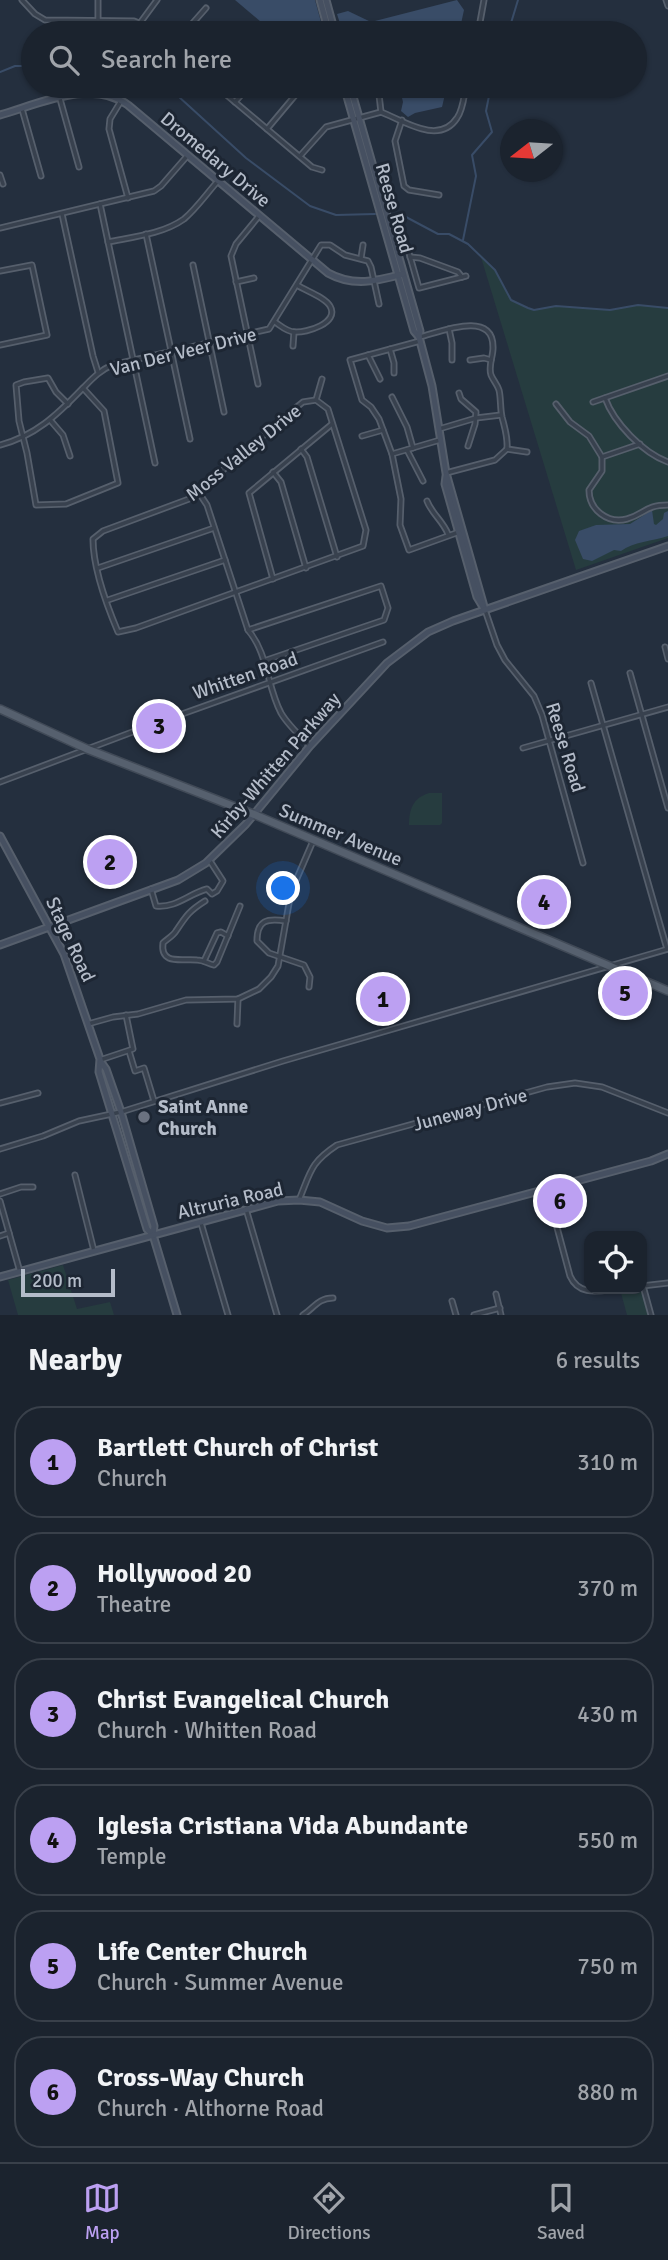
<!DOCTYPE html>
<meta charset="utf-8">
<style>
:root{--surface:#1b232e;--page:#242b36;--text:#f1f3f6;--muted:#a0a4aa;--line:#39404a;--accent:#bca0f2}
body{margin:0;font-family:Signika,sans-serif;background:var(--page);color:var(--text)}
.controls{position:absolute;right:21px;bottom:21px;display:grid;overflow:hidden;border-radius:14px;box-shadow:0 2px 5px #0004}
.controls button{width:63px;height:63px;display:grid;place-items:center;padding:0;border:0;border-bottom:2px solid var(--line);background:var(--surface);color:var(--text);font:35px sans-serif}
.compass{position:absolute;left:500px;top:119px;width:63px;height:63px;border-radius:50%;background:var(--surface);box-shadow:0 2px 5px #0004;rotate:253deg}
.scale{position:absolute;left:21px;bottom:18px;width:94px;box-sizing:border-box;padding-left:7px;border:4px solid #b4bcc9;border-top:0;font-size:19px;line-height:24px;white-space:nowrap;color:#b4bcc9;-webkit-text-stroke:5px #1d2633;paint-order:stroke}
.you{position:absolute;left:284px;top:889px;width:24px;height:24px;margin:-18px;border:5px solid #fff;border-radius:50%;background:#1a73e8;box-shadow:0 0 0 10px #1a73e833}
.badge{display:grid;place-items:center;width:46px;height:46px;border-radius:50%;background:var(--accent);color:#111;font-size:23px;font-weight:700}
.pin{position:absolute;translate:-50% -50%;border:4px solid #fff;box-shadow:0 2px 7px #0006}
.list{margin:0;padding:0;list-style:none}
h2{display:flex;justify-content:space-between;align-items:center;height:91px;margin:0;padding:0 28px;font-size:30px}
h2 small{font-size:23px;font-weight:400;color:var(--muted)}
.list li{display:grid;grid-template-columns:46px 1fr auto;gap:21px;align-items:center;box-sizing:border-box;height:112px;margin:0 14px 14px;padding:0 14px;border:2px solid var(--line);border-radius:28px}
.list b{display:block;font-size:26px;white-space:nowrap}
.list p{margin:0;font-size:23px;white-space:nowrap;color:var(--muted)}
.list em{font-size:23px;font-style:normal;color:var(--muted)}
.icon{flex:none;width:38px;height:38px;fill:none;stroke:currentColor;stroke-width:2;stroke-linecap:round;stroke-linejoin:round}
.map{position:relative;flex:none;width:668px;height:1315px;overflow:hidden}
.search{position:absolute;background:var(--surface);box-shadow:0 2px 5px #0004;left:21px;right:21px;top:21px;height:77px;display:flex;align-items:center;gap:18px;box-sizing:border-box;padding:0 24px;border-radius:38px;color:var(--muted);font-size:26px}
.sheet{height:847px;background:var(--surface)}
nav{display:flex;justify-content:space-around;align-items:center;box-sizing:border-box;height:98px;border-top:2px solid var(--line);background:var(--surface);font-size:19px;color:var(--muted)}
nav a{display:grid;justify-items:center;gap:4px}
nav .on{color:var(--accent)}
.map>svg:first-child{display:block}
.green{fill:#263c3f}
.water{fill:#394c67}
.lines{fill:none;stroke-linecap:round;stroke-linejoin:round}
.stream{stroke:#394c67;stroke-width:2}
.street-casing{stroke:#565f6c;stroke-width:7}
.secondary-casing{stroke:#565f6c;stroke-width:9}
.primary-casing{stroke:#414a57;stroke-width:10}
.street{stroke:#38414e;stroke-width:3.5}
.secondary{stroke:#465061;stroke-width:5}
.primary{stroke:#56606e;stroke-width:7}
.worship-dot{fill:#6b7280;stroke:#1d2633;stroke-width:2.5}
.labels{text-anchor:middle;stroke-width:6;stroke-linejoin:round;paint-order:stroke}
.street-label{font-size:19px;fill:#b4bcc9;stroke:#1d2633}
.poi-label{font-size:19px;font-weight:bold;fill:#b4bcc9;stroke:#1d2633;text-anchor:start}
</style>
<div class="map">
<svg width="668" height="1315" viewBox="0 0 668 1315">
<rect width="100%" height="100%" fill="#242f3e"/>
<g class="green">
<path d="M480 254 495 270 511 300 528 308 534 310 556 306 610 310 638 305 668 308V538L576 570Z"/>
<path d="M429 793H442V823L440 825H409C409 809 413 798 429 793Z"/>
<path d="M63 1265 77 1309 110 1302 114 1315H18L8 1280Z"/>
<path d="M641 1289 649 1315H627L621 1293Z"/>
</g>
<g class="water">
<path d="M235 0H315L324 33H274Z"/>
<path d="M457 0 464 10 459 33H343L337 14 348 11 371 22Z"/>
<path d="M399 86H447L442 107 415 113 408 117 401 111 403 102Z"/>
<path d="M652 510 654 524 656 525 663 519 664 513 668 511V536C653 541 633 542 621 551L614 550 592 561 583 559 575 540 579 531 596 525 630 524Z"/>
</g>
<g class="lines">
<g class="stream">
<path d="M508 33 518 0"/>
<path d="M0 72 15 66H33"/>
<path d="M167 86 246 158 310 206 336 215 375 214"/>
<path d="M396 217H406L438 234H449L468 244 495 270 511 300 528 308 534 310 556 306 610 310 638 305 668 308"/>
<path d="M463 240 476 176 472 155 492 132 486 111 491 86"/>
</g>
<g class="street-casing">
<g id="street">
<path d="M22 0 35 14 45 20 134 21 144 25 154 33"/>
<path d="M666 0 668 6"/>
<path d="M98 21V0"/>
<path d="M140 23 157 0"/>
<path d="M184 33 206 8"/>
<path d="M478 33 484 0"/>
<path d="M216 86 312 167 322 170"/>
<path d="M378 86 381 112"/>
<path d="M60 99 79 167"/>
<path d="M121 101 110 119 109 129 128 198"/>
<path d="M235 102 249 86"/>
<path d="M22 109 41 176"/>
<path d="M402 120 395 141 404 186 409 190 439 195"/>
<path d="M267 129 298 92"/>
<path d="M300 156 326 127 381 112C402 120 439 146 457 118 463 110 464 96 466 86"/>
<path d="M0 175 3 184"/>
<path d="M100 204 155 463"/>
<path d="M62 214 93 356 98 372"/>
<path d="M0 228 154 191 161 186 188 155"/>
<path d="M146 234 190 439"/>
<path d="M108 242C133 237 163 234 184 219 197 208 207 193 218 181"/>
<path d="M409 253 419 288 466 276"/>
<path d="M410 257 420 258 458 272 462 277"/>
<path d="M361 258 363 245"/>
<path d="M193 265 224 412"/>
<path d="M0 271 32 265 47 335 0 345"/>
<path d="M236 282 254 278"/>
<path d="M275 322C281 326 287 332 295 332 306 333 340 323 330 306 325 297 306 291 297 285"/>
<path d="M449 329 452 343V360"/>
<path d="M420 337C440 332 494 309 493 348 493 357 488 366 491 375 493 380 497 384 499 390 501 398 500 408 502 417 505 429 508 437 507 449"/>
<path d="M420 341 350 360 362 400 371 407 379 419 392 454 401 499 400 525 409 550 459 532"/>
<path d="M293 346 294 332"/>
<path d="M390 349 394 363V373"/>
<path d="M368 355 380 379"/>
<path d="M470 360 484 358 491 360"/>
<path d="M258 384 231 256 236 244 259 216"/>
<path d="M459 393 461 399 476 412 475 424 468 446"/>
<path d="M392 397 407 427 413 448"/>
<path d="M605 398C614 423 643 453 668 462"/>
<path d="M316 400 328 409 366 530 363 546 136 628 118 632C107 606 93 567 93 539L103 531 189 499 298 406 303 402Z"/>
<path d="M316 400 322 379"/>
<path d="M593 402 668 376"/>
<path d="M68 404 56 392 48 378 24 382 16 385 19 421 27 453 36 505 66 504 118 483 104 411 83 388"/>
<path d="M556 404 570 422 589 436 602 457V471L589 490C589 510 608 524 627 519 645 514 645 505 668 505"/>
<path d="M51 421 63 435 70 456"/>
<path d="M439 429 476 418 501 415"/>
<path d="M362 436 383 430"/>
<path d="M0 445C35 436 57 415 82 389 92 379 99 371 112 365L269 329 321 245H330L345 255 368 261 371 267 379 304"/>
<path d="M301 449 307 457 337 557"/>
<path d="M507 449 527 452"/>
<path d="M407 450 423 481"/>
<path d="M392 454 440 440"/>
<path d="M602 457 640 444"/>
<path d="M273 472 281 482 306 568"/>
<path d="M446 473 495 460 507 449"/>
<path d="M199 493 207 505 248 630C268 653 267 687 281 713 288 725 300 736 310 746"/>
<path d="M427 501C432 514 443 521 448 534"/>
<path d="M98 568 214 528"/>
<path d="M273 579 249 493 332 424"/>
<path d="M108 600 225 560"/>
<path d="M485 610 497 645 505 660 534 696 542 715 583 863"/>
<path d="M248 630 381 586 388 608 384 620 264 661"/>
<path d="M665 647 668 659"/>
<path d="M630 673 668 808"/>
<path d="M591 683 667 949"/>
<path d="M523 748 668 707"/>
<path d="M0 782 143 728 383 642"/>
<path d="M151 889 156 906C177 908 188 894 207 889L212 894 217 891 223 881 210 861"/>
<path d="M205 901C189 911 186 916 176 931 173 936 167 939 163 943 160 966 183 958 197 960 204 960 208 964 214 965L217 962 240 906"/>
<path d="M286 921C267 918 257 920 257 941L269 953 304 965 310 977 309 987"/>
<path d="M204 961 217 933 221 932 228 936"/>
<path d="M88 1024 113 1017 138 1014 186 1000 238 999 259 989 271 977 278 966 291 892 313 841"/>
<path d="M237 1024 238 999"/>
<path d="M129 1051 135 1071 144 1068 154 1101"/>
<path d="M100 1060 133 1049 126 1015"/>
<path d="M0 1103 38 1093"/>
<path d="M0 1149 43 1136 79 1121 121 1112 283 1061 668 949"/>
<path d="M75 1175 94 1251"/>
<path d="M547 1190 570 1276C579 1296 598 1291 617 1289"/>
<path d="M0 1194 21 1187H33"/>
<path d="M299 1200C311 1171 310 1163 337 1145L547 1087 575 1083 602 1087 668 1113"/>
<path d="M0 1201 20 1272"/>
<path d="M246 1209 277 1315"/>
<path d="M201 1223 228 1315"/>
<path d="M0 1236 9 1233"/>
<path d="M642 1286 668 1283"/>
<path d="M643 1286 651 1315"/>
<path d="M496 1294 501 1315"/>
<path d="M452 1301 456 1315"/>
<path d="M303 1315C314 1308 318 1298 333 1298"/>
<path d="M474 1315 500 1308"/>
</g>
</g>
<g class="secondary-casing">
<g id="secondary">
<path d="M320 0 329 33"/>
<path d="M326 0 335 33"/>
<path d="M344 86 414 331 419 337"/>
<path d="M350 86 420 331 419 337 432 386 446 473 485 610"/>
<path d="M0 115C39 104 92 78 128 105L328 273C353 287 377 281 403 274"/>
<path d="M446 476 445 484 477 597 483 607"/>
<path d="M0 836 64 954 100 1059 99 1072 147 1229 153 1235 177 1315"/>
<path d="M0 945 178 880 206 863 246 824 310 746 387 663 428 632 453 621 668 546"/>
<path d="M101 1062 106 1069 121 1112 154 1226 153 1235"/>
<path d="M0 1277 278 1201 299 1200 320 1202 362 1221 387 1228 409 1226 651 1161 668 1154"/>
</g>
</g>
<g class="primary-casing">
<path id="primary" d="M0 709 87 749 253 814 668 991"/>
</g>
<use href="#street" class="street"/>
<use href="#secondary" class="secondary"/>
<use href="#primary" class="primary"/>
</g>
<circle class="worship-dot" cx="144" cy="1117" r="7"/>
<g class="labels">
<g class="street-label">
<text transform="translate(216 159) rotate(40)" y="7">Dromedary Drive</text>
<text transform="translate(395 208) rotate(74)" y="7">Reese Road</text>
<text transform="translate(183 351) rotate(-14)" y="7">Van Der Veer Drive</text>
<text transform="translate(243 452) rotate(-39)" y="7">Moss Valley Drive</text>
<text transform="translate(245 675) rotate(-19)" y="7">Whitten Road</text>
<text transform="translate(566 747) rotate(73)" y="7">Reese Road</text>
<text transform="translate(275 765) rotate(-49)" y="7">Kirby-Whitten Parkway</text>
<text transform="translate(341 834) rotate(23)" y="7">Summer Avenue</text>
<text transform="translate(71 939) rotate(65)" y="7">Stage Road</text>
<text transform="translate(470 1109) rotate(-15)" y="7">Juneway Drive</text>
<text transform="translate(230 1200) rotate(-13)" y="7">Altruria Road</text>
</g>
<g class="poi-label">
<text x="158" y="1113">Saint Anne<tspan x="158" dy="22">Church</tspan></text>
</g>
</g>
</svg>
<div class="controls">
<button><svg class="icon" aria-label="locate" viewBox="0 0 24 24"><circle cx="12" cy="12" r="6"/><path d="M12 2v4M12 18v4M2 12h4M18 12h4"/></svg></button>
</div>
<svg class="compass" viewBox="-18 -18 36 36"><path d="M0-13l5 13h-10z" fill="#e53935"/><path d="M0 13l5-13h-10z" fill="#a0a4aa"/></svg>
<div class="scale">200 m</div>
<div class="you"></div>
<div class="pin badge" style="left:383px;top:999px">1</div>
<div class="pin badge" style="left:110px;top:862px">2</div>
<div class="pin badge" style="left:159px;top:726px">3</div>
<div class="pin badge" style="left:544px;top:902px">4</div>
<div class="pin badge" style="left:625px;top:993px">5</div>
<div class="pin badge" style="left:560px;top:1201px">6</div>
<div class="search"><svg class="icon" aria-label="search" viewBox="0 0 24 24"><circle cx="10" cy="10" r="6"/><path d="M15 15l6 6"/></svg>Search here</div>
</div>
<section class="sheet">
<h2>Nearby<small>6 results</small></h2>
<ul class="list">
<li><span class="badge">1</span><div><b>Bartlett Church of Christ</b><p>Church</p></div><em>310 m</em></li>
<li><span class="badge">2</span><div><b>Hollywood 20</b><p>Theatre</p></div><em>370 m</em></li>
<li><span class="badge">3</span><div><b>Christ Evangelical Church</b><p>Church · Whitten Road</p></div><em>430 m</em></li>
<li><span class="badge">4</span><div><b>Iglesia Cristiana Vida Abundante</b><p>Temple</p></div><em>550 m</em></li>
<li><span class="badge">5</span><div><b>Life Center Church</b><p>Church · Summer Avenue</p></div><em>750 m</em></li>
<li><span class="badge">6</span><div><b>Cross-Way Church</b><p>Church · Althorne Road</p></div><em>880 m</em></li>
</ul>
</section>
<nav>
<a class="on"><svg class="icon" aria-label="map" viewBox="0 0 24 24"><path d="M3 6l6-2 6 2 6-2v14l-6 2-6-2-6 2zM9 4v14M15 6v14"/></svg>Map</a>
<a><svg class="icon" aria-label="directions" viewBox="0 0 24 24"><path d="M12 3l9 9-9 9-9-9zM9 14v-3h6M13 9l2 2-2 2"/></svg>Directions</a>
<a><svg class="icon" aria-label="saved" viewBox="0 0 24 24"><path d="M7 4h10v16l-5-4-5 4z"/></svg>Saved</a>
</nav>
